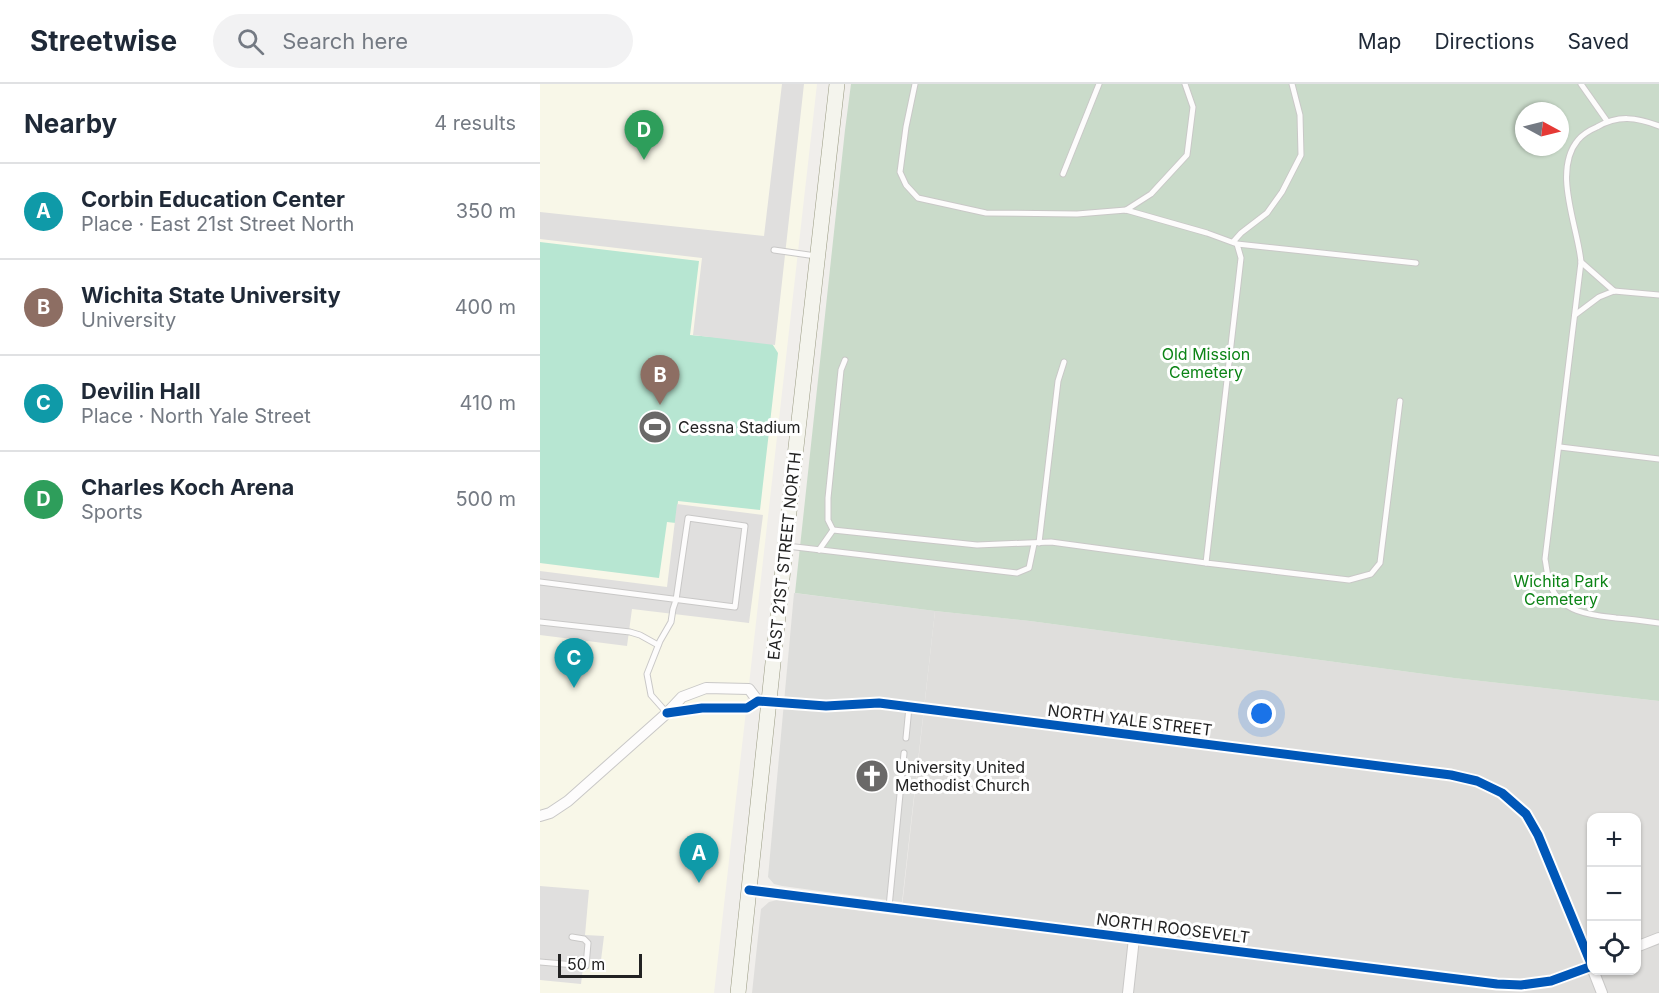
<!DOCTYPE html>
<meta charset="utf-8">
<style>
:root{--surface:#fff;--page:#f2f2f3;--text:#1f2937;--muted:#747a83;--line:#e0e1e3;--accent:#0f766e}
body{margin:0;font-family:Inter,sans-serif;background:var(--page);color:var(--text)}
.controls{position:absolute;right:18px;bottom:18px;display:grid;overflow:hidden;border-radius:12px;box-shadow:0 2px 4px #0004}
.controls button{width:54px;height:54px;display:grid;place-items:center;padding:0;border:0;border-bottom:2px solid var(--line);background:var(--surface);color:var(--text);font:30px sans-serif}
.compass{position:absolute;left:975px;top:18px;width:54px;height:54px;border-radius:50%;background:var(--surface);box-shadow:0 2px 4px #0004;rotate:97deg}
.scale{position:absolute;left:18px;bottom:15px;width:84px;box-sizing:border-box;padding-left:6px;border:3px solid #222;border-top:0;font-size:16px;line-height:21px;white-space:nowrap;color:#222;-webkit-text-stroke:4px #fff;paint-order:stroke}
.you{position:absolute;left:722px;top:630px;width:21px;height:21px;margin:-15px;border:4px solid #fff;border-radius:50%;background:#1a73e8;box-shadow:0 0 0 9px #1a73e833}
.badge{display:grid;place-items:center;width:39px;height:39px;border-radius:50%;background:var(--accent);color:#fff;font-size:20px;font-weight:700}
.pin{position:absolute;translate:-50% -50px;filter:drop-shadow(0 2px 3px #0008)}
.pin::after{content:'';position:absolute;top:32px;width:21px;height:18px;background:inherit;clip-path:polygon(0 0,100% 0,50% 100%)}
.list{margin:0;padding:0;list-style:none}
h2{display:flex;justify-content:space-between;align-items:center;height:78px;margin:0;padding:0 24px;font-size:26px}
h2 small{font-size:20px;font-weight:400;color:var(--muted)}
.list li{display:grid;grid-template-columns:39px 1fr auto;gap:18px;align-items:center;box-sizing:border-box;height:96px;padding:0 24px;border-top:2px solid var(--line)}
.list b{display:block;font-size:22px;white-space:nowrap}
.list p{margin:0;font-size:20px;white-space:nowrap;color:var(--muted)}
.list em{font-size:20px;font-style:normal;color:var(--muted)}
.icon{flex:none;width:33px;height:33px;fill:none;stroke:currentColor;stroke-width:2;stroke-linecap:round;stroke-linejoin:round}
.map{position:relative;flex:none;width:1119px;height:909px;overflow:hidden}
header{display:flex;align-items:center;gap:36px;box-sizing:border-box;height:84px;padding:0 30px;background:var(--surface);border-bottom:2px solid var(--line)}
header strong{font-size:28px}
nav{display:flex;gap:33px;margin-inline-start:auto;font-size:21px}
.search{width:420px;height:54px;background:var(--page);display:flex;align-items:center;gap:15px;box-sizing:border-box;padding:0 21px;border-radius:33px;color:var(--muted);font-size:22px}
main{display:flex}
aside{flex:1;background:var(--surface)}
.map>svg:first-child{display:block}
.residential{fill:#dfdedc;fill-rule:evenodd}
.education{fill:#f8f7e8}
.religious{fill:#dededc}
.cemetery{fill:#cadbca;fill-rule:evenodd}
.pitch{fill:#b7e6d2}
.parking{fill:#e0dfde}
.lines{fill:none;stroke-linecap:round;stroke-linejoin:round}
.lane-casing{stroke:#c9c8c7;stroke-width:7}
.street-casing{stroke:#c9c8c7;stroke-width:12}
.secondary-casing{stroke:#999a82;stroke-width:16}
.lane{stroke:#fdfcfc;stroke-width:5}
.street{stroke:#fdfcfc;stroke-width:10}
.secondary{stroke:#f4f4ed;stroke-width:15}
.cycleway-casing{stroke:#fff;stroke-width:13}
.cycleway{stroke:#0057b8;stroke-width:9}
.labels{text-anchor:middle;stroke-width:6;stroke-linejoin:round;paint-order:stroke}
.park-label{font-size:16px;fill:#0c8416;stroke:#fff}
.poi-label{font-size:16px;fill:#222;stroke:#fff;text-anchor:start}
.street-label{font-size:16px;fill:#222;stroke:#fff}
</style>
<header>
<strong>Streetwise</strong>
<div class="search"><svg class="icon" aria-label="search" viewBox="0 0 24 24"><circle cx="10" cy="10" r="6"/><path d="M15 15l6 6"/></svg>Search here</div>
<nav><a>Map</a><a>Directions</a><a>Saved</a></nav>
</header>
<main>
<aside>
<h2>Nearby<small>4 results</small></h2>
<ul class="list">
<li><span class="badge" style="background:#0f9aa8">A</span><div><b>Corbin Education Center</b><p>Place · East 21st Street North</p></div><em>350 m</em></li>
<li><span class="badge" style="background:#8d6e63">B</span><div><b>Wichita State University</b><p>University</p></div><em>400 m</em></li>
<li><span class="badge" style="background:#0f9aa8">C</span><div><b>Devilin Hall</b><p>Place · North Yale Street</p></div><em>410 m</em></li>
<li><span class="badge" style="background:#2e9e5b">D</span><div><b>Charles Koch Arena</b><p>Sports</p></div><em>500 m</em></li>
</ul>
</aside>
<div class="map">
<svg width="1119" height="909" viewBox="0 0 1119 909">
<rect width="100%" height="100%" fill="#f0eeeb"/>
<path class="residential" d="M395 527 490 537 914 594 1119 617V909H212L221 825 229 818 237 816 361 832ZM1052 734H1096V886H1052Z"/>
<path class="education" d="M0 0H277L174 909H0Z"/>
<path class="religious" d="M254 509 395 527 362 818 242 802 234 800 228 793Z"/>
<path class="cemetery" d="M311 0H1119V617L914 594 490 537 395 527 255 509 305 46ZM984 27H1020V63H984Z"/>
<path class="pitch" d="M0 158 159 177 150 251 231 258 238 269 220 426 138 417 136 439 127 438 119 494 0 479Z"/>
<g class="parking">
<path d="M242 0H264L235 261 153 251 162 174 0 155V128L224 152Z"/>
<path d="M137 420 223 431 209 539 92 525 87 562 0 551V487L127 503Z"/>
<path d="M0 802 49 806 45 851 64 852 61 876 44 875 41 900 0 896Z"/>
</g>
<g class="lines">
<g class="lane-casing">
<g id="lane">
<path d="M375 0 366 43 360 88 366 101 378 114 446 129 537 130 586 126 667 149 697 160 701 174 666 479 809 496 831 490 840 479 860 317"/>
<path d="M1041 0 1067 37"/>
<path d="M1119 42C1096 33 1078 31 1057 43 1050 46 1043 50 1038 56 1012 87 1038 143 1041 178L1005 475C1007 484 1007 494 1011 503 1023 529 1051 531 1076 534 1091 535 1105 537 1119 539"/>
<path d="M523 90 559 0"/>
<path d="M586 126 611 110 647 71 653 23 645 0"/>
<path d="M693 158 701 149 727 129 742 108 761 71 760 31 752 0"/>
<path d="M697 160 876 179"/>
<path d="M234 166 276 172"/>
<path d="M1041 178 1074 207"/>
<path d="M1035 231 1059 213 1074 207 1119 211"/>
<path d="M1020 363 1119 375"/>
<path d="M293 446 288 436V414L301 286 305 276"/>
<path d="M499 459 518 297 524 278"/>
<path d="M247 462 477 489 489 484 494 460"/>
<path d="M279 466 293 446 437 461 511 458 666 479"/>
<path d="M0 498C65 506 130 515 195 523L205 442 148 434 136 516 133 525 131 538 120 557 107 590 111 611 127 629"/>
<path d="M0 538 90 548 100 551 118 561"/>
<path d="M366 654 369 623"/>
<path d="M349 823 364 669"/>
<path d="M0 878 46 882 48 859 44 855 32 853"/>
</g>
</g>
<g class="street-casing">
<g id="street">
<path d="M127 629 162 624H207L218 617 286 622 339 619 911 691 937 697 962 709 986 730 998 751 1052 882"/>
<path d="M0 732 10 729 28 717 127 629 142 613 166 604 209 605 218 617"/>
<path d="M209 806 957 900 981 901 1011 897 1052 882"/>
<path d="M1096 863 1119 854"/>
<path d="M1053 886 1062 909"/>
<path d="M588 909 594 854"/>
</g>
</g>
<g class="secondary-casing">
<path id="secondary" d="M198 909 254 381 297 0"/>
</g>
<use href="#lane" class="lane"/>
<use href="#street" class="street"/>
<use href="#secondary" class="secondary"/>
<g class="cycleway-casing">
<g id="cycleway">
<path d="M127 629 162 624H207L218 617 286 622 339 619 911 691 937 697 962 709 986 730 998 751 1052 882"/>
<path d="M209 806 957 900 981 901 1011 897 1052 882"/>
</g>
</g>
<use href="#cycleway" class="cycleway"/>
</g>
<defs>
<g id="stadium-disc" transform="scale(1.725)"><circle r="9.5" fill="#6a6968" stroke="#fff"/><path d="M0-5a6.5 5 0 1 0 0 10a6.5 5 0 1 0 0-10ZM-3.5-1.8h7v3.6h-7Z" fill="#fff"/></g>
<g id="church-disc" transform="scale(1.725)"><circle r="9.5" fill="#6a6968" stroke="#fff"/><path d="M-1.2-6h2.4v3.5h3.3v2.4h-3.3V6h-2.4V-.1h-3.3v-2.4h3.3Z" fill="#fff"/></g>
</defs>
<g fill-rule="evenodd">
<use href="#stadium-disc" x="115" y="343"/>
<use href="#church-disc" x="332" y="692"/>
</g>
<g class="labels">
<g class="park-label">
<text x="666" y="276">Old Mission<tspan x="666" dy="18">Cemetery</tspan></text>
<text x="1021" y="503">Wichita Park<tspan x="1021" dy="18">Cemetery</tspan></text>
</g>
<g class="poi-label">
<text x="138" y="349">Cessna Stadium</text>
<text x="355" y="689">University United<tspan x="355" dy="18">Methodist Church</tspan></text>
</g>
<g class="street-label">
<text transform="translate(244 472) rotate(-84)" y="6">EAST 21ST STREET NORTH</text>
<text transform="translate(590 636) rotate(7)" y="6">NORTH YALE STREET</text>
<text transform="translate(633 844) rotate(7)" y="6">NORTH ROOSEVELT</text>
</g>
</g>
</svg>
<div class="controls">
<button>+</button>
<button>−</button>
<button><svg class="icon" aria-label="locate" viewBox="0 0 24 24"><circle cx="12" cy="12" r="6"/><path d="M12 2v4M12 18v4M2 12h4M18 12h4"/></svg></button>
</div>
<svg class="compass" viewBox="-18 -18 36 36"><path d="M0-13l5 13h-10z" fill="#e53935"/><path d="M0 13l5-13h-10z" fill="#747a83"/></svg>
<div class="scale">50 m</div>
<div class="you"></div>
<div class="pin badge" style="left:159px;top:799px;background:#0f9aa8">A</div>
<div class="pin badge" style="left:120px;top:321px;background:#8d6e63">B</div>
<div class="pin badge" style="left:34px;top:604px;background:#0f9aa8">C</div>
<div class="pin badge" style="left:104px;top:76px;background:#2e9e5b">D</div>
</div>
</main>
